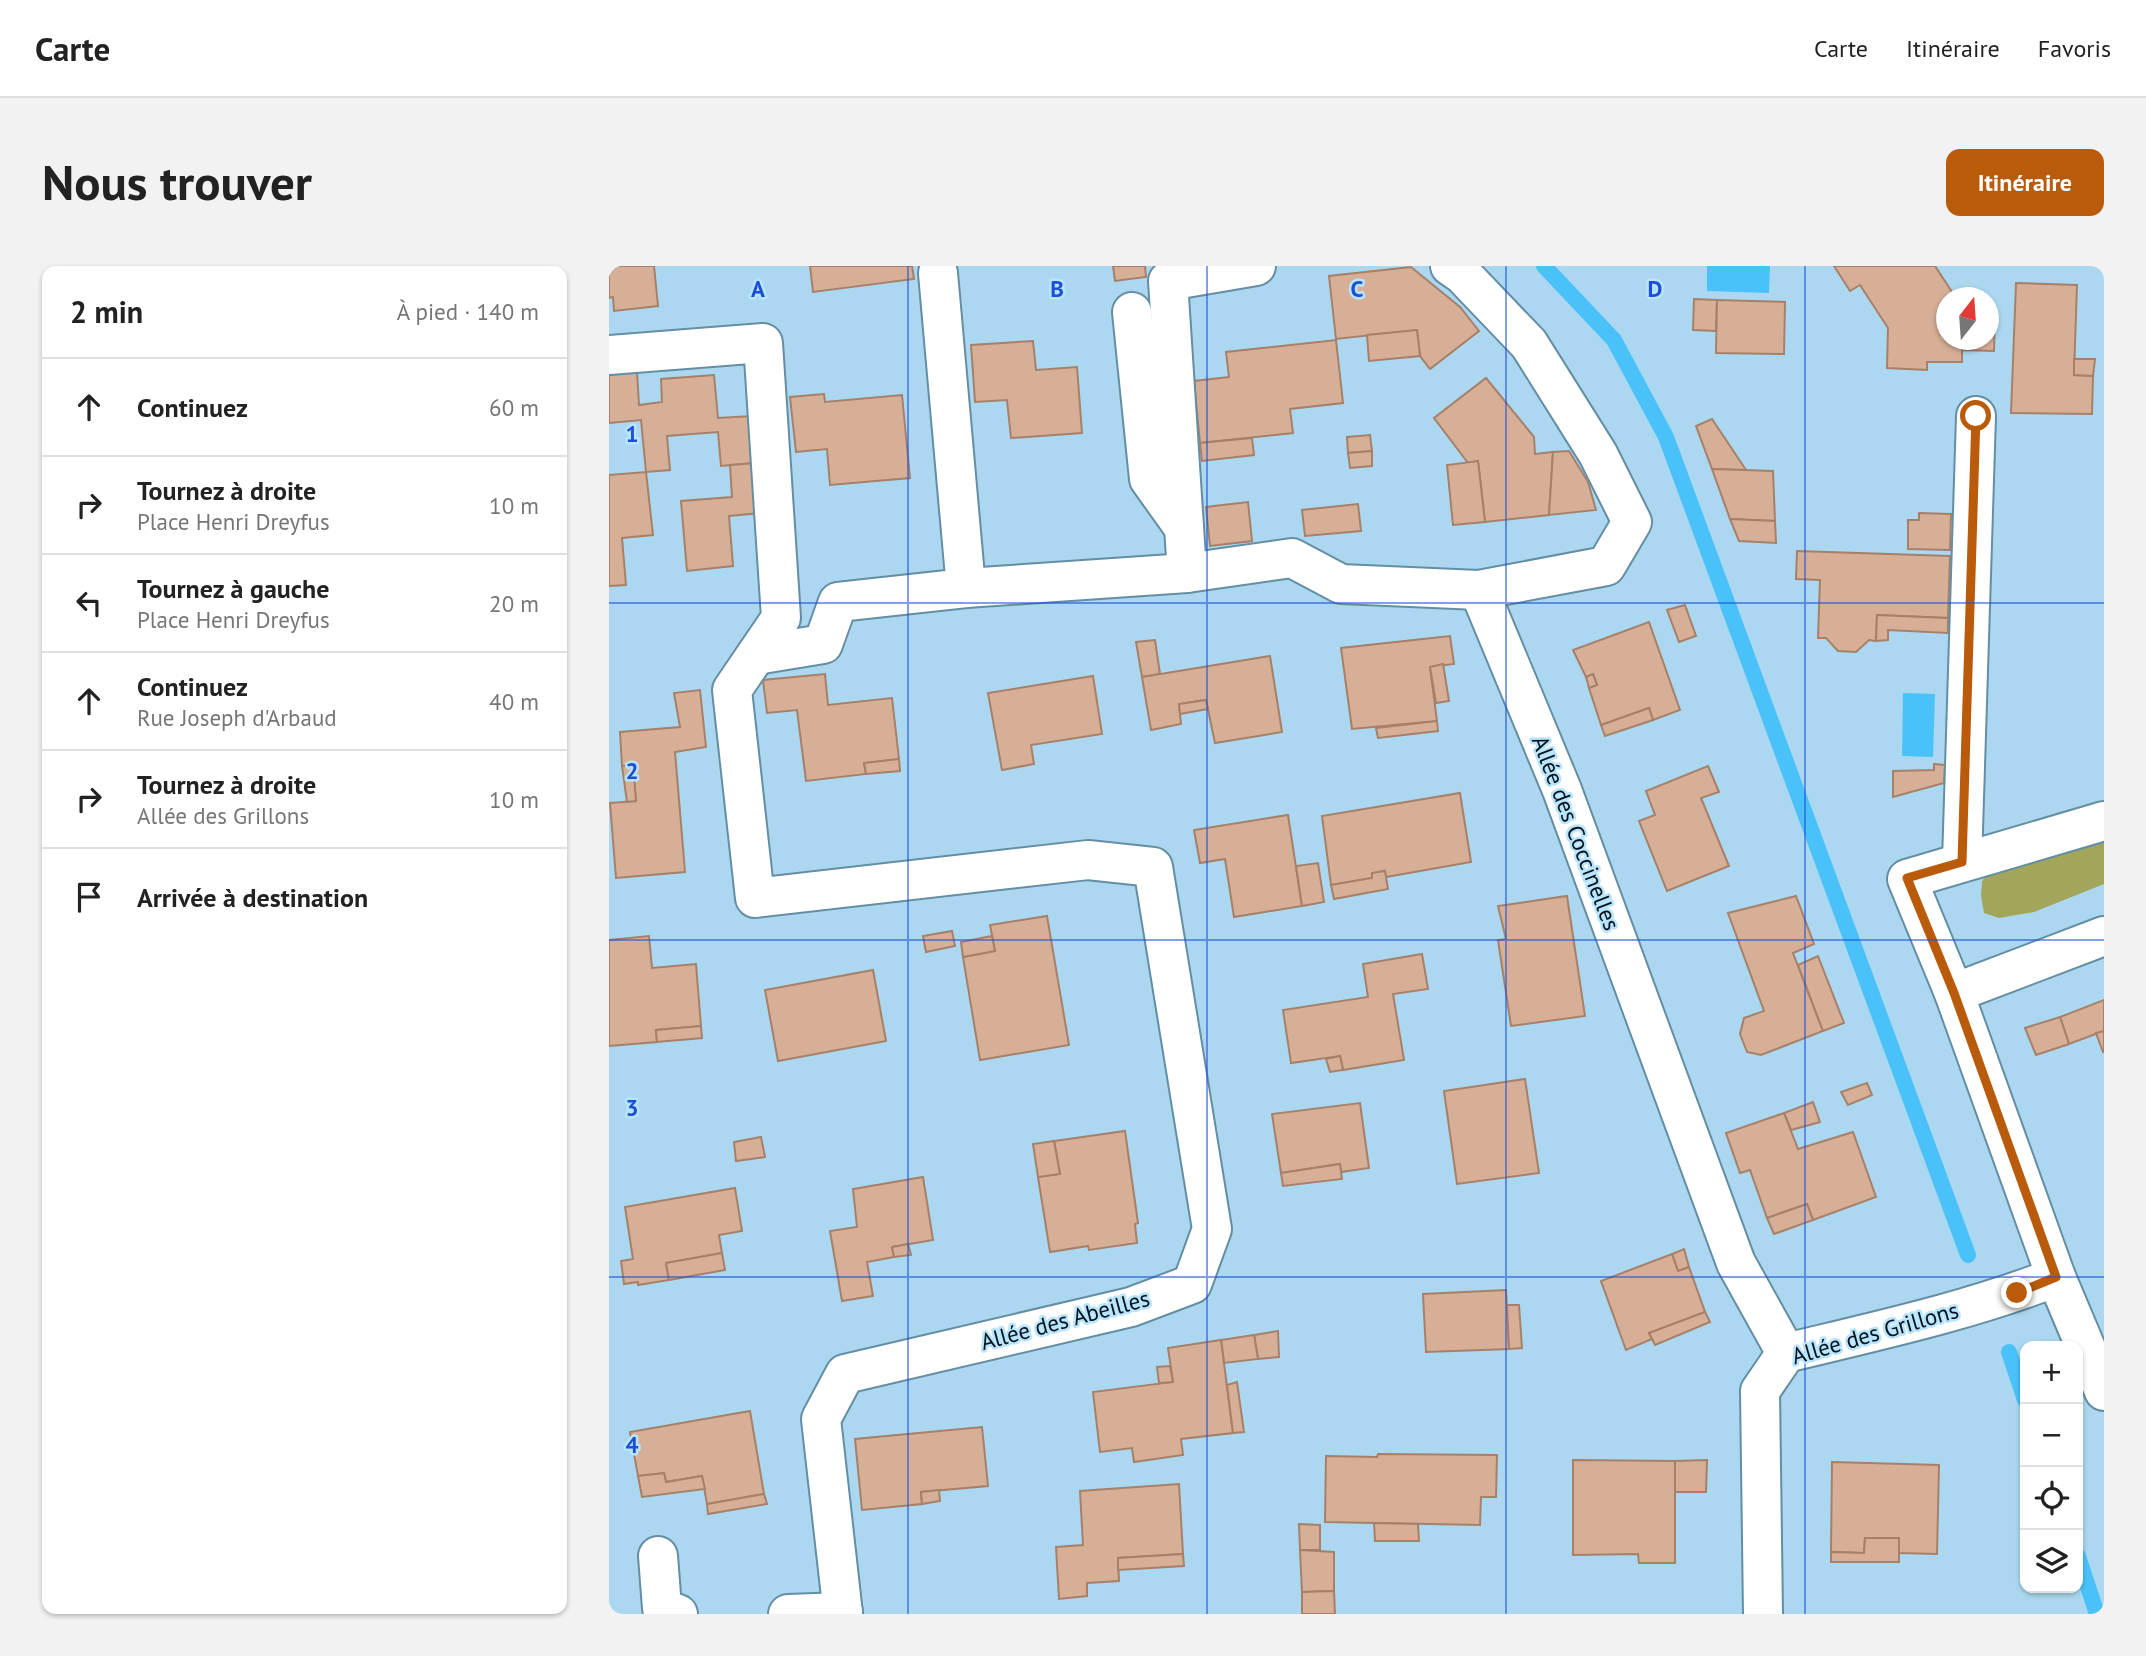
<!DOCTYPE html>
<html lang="fr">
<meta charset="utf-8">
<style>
:root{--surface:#fff;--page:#f2f2f2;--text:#222;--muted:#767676;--line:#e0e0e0;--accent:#b95b0b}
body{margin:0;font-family:"PT Sans",sans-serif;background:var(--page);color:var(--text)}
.controls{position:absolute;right:21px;bottom:21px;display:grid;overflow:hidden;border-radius:14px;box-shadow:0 2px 5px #0004}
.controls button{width:63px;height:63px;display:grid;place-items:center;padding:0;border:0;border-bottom:2px solid var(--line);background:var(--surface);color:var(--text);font:35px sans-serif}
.compass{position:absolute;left:1327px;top:21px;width:63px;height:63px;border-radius:50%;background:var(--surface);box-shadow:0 2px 5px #0004;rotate:17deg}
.stop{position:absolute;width:21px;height:21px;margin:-16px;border:5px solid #b95b0b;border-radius:50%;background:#fff}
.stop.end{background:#b95b0b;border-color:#fff;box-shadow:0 2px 7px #0008}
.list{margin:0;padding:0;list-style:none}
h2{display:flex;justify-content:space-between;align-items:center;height:91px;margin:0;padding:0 28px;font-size:30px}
h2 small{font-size:23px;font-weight:400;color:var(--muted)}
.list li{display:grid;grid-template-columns:46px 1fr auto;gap:21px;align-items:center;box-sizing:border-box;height:98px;padding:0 28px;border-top:2px solid var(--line)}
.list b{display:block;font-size:26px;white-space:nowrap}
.list p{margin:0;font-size:23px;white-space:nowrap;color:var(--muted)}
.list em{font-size:23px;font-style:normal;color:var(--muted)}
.icon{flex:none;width:38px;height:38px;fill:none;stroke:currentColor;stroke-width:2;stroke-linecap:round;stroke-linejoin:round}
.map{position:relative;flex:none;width:1495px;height:1348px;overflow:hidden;border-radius:14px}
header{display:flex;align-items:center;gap:42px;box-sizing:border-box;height:98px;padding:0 35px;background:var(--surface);border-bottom:2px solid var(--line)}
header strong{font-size:33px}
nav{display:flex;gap:38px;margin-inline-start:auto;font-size:24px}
.intro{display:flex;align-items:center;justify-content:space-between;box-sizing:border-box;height:168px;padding:0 42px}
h1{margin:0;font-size:49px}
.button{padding:18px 32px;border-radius:14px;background:var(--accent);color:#fff;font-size:24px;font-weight:700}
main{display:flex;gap:42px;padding:0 42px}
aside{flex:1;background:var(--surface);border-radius:14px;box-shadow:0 2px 5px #0004}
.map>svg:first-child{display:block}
.green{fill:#a1a65a}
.water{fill:#4ac2f9}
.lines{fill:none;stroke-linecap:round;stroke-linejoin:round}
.stream{stroke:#4ac2f9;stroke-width:16}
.building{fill:#d7af97;stroke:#a68069;stroke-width:2}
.minor-casing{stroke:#648ea4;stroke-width:42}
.minor{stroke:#fff;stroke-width:38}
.route{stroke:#b95b0b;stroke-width:9}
.grid{fill:none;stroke:#1d4ed8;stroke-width:2;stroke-opacity:0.55}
.labels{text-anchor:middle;stroke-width:5;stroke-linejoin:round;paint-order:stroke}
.street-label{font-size:23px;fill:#03121a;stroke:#b8e5fd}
.grid-label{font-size:23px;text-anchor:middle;font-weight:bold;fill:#1d4ed8;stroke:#b8e5fd;stroke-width:5;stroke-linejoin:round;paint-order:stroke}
</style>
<header>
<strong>Carte</strong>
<nav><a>Carte</a><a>Itinéraire</a><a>Favoris</a></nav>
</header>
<div class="intro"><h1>Nous trouver</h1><a class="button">Itinéraire</a></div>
<main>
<aside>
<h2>2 min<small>À pied · 140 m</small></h2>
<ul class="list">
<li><svg class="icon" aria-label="ahead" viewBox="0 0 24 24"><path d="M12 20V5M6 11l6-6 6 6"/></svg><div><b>Continuez</b></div><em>60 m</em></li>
<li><svg class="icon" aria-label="right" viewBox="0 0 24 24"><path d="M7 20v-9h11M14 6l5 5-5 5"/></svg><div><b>Tournez à droite</b><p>Place Henri Dreyfus</p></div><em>10 m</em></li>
<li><svg class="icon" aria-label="left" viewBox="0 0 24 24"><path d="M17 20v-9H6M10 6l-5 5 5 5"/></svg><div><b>Tournez à gauche</b><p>Place Henri Dreyfus</p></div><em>20 m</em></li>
<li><svg class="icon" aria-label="ahead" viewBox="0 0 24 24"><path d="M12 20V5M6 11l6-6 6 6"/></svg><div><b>Continuez</b><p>Rue Joseph d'Arbaud</p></div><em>40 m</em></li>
<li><svg class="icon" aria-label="right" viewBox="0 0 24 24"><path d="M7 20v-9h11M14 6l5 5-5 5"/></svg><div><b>Tournez à droite</b><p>Allée des Grillons</p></div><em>10 m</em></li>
<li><svg class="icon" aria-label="arrive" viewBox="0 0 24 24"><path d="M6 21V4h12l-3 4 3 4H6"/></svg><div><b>Arrivée à destination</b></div></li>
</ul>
</aside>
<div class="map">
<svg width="1495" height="1348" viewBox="0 0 1495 1348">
<rect width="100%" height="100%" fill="#abd8f0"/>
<path class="green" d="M1495 573V618L1425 646 1390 652 1375 647 1372 630 1373 615 1386 600Z"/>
<g class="water">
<path d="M1098 0H1161L1160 27 1098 25Z"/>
<path d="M1294 427 1326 428 1324 491 1293 490Z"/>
</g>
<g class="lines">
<g class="stream">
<path d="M935 0 1005 74 1057 171 1359 989"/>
<path d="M1400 1086 1416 1134"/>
<path d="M1469 1290 1488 1348"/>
</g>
</g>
<g class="building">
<path d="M0 0H45L49 40 5 45 4 31 0 32Z"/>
<path d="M201 0H303L305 13 204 26Z"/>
<path d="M504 0H536L537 11 506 15Z"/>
<path d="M1225 0H1326L1347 32H1338V74H1380V44H1386L1385 85 1353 84V96H1318V104L1278 102 1279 62 1251 19 1241 25Z"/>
<path d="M802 1 851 41 870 65 821 103 811 90 808 64 727 73 720 10Z"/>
<path d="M1407 17 1468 19 1465 109 1484 110 1483 148 1402 147Z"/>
<path d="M1085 33 1108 34 1107 65 1084 64Z"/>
<path d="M1108 34 1176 36 1175 88 1107 87Z"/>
<path d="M808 64 811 90 760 95 758 69Z"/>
<path d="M727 74 734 137 681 143 684 167 591 177 585 115 620 111 617 86Z"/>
<path d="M424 75 427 104 468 101 473 167 402 172 398 134 366 136 362 79Z"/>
<path d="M1465 93H1486L1484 110 1465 109Z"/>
<path d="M28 106 30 139 53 136 52 113 105 109 109 152 143 150 147 197 112 200 109 166 58 170 61 204 37 206 32 154 0 157V109Z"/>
<path d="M877 112 925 171 926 188 944 186 940 249 876 256 869 195 859 197 825 152Z"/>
<path d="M215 128 216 136 293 129 301 212 221 219 218 183 187 186 181 131Z"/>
<path d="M1103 153 1137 204 1103 203 1087 160Z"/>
<path d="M761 169 763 185 739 187 738 171Z"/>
<path d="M643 172 645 189 593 195 591 177Z"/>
<path d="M763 185V200L741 202 739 187Z"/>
<path d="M960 185 979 216 987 244 940 249 944 186Z"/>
<path d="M869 195 876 256 844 259 838 199Z"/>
<path d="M147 197 152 247 120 250 124 300 78 305 72 235 123 231 121 199Z"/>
<path d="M1103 203 1164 205 1166 255 1121 253Z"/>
<path d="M37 206 44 269 13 272 17 319 0 320V209Z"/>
<path d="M639 236 643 275 601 280 597 241Z"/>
<path d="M749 238 752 265 696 270 693 244Z"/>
<path d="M1310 247 1342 248 1341 284 1299 283V254H1310Z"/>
<path d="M1121 253 1166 255 1167 277 1130 275Z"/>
<path d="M1188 285 1341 290 1339 352 1268 349 1267 375 1260 374 1247 386 1229 385 1217 372H1209L1211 314 1187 313Z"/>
<path d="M1076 339 1087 370 1070 376 1058 344Z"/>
<path d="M1268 349 1339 352V367L1279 364V374L1267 375Z"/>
<path d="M1040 356 1071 444 1044 454 1040 442 992 459 980 422 988 419 984 408 977 411 964 384Z"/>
<path d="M841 370 845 398 821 401 828 455 743 463 732 382Z"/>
<path d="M546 374 551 408 533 411 527 376Z"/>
<path d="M661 390 673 466 606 477 597 434 570 438 572 458 542 464 533 411Z"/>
<path d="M834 398 840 435 827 437 821 401Z"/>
<path d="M216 408 219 439 283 432 290 493 255 497 257 508 197 515 188 444 158 447 154 414Z"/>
<path d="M984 408 988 419 980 422 977 411Z"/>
<path d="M484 410 493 468 422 479 425 498 393 504 379 427Z"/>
<path d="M91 424 97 481 66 486 76 606 7 612 1 537 27 535 24 499 13 500 11 466 71 461 65 427Z"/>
<path d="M597 434 599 443 571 448 570 438Z"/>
<path d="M1040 442 1044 454 996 470 992 459Z"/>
<path d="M828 455 829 465 769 472 767 462Z"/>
<path d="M290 493 291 505 257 508 255 497Z"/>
<path d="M1325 498 1336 499 1335 517 1284 531V505L1325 504Z"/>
<path d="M24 499 27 535 18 536 13 500Z"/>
<path d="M1099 500 1110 526 1092 532 1120 600 1058 625 1030 555 1046 549 1037 525Z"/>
<path d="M851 527 862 596 777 611 776 605 763 607V612L722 619 713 550Z"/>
<path d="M679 549 693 640 625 651 616 593 591 597 585 564Z"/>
<path d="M709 597 715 636 693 640 687 600Z"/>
<path d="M776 605 779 623 725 633 722 619 763 612V607Z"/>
<path d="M958 630 976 750 902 760 889 674 897 673 889 640Z"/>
<path d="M1187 630 1205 678 1184 687 1214 765 1152 789 1138 786 1131 768 1135 752 1155 745 1119 647Z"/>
<path d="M438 650 460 779 371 794 354 691 386 685 381 659Z"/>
<path d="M343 665 346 680 317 686 314 670Z"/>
<path d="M40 670 43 702 87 698 92 760 47 764 48 776 0 780V674Z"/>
<path d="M383 670 386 685 354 691 352 676Z"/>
<path d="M813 688 819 723 784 728 795 794 734 804 731 790 682 797 674 744 759 731 754 698Z"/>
<path d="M1209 690 1235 757 1214 765 1189 699Z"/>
<path d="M264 704 277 775 169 795 156 724Z"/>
<path d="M1495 734V765L1460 778 1451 751Z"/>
<path d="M1451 751 1460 778 1427 789 1416 762Z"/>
<path d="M92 760 93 772 48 776 47 764Z"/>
<path d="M1495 765V785L1494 786 1487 767Z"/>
<path d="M731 790 734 804 721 806 717 793Z"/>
<path d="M916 813 930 907 848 918 835 825Z"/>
<path d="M1258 817 1263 829 1239 839 1232 826Z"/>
<path d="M1204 836 1211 856 1182 864 1175 847Z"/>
<path d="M751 837 760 902 732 906 731 898 672 907 663 848Z"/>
<path d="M1175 847 1189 883 1244 866 1267 931 1204 954 1198 938 1158 952 1141 904 1131 907 1117 867Z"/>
<path d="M516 865 529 957 526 958 528 977 480 984 479 980 441 986 429 911 451 908 445 875Z"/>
<path d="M152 871 156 891 127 895 125 876Z"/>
<path d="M445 875 451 908 429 911 424 878Z"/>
<path d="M731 898 733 913 674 920 672 907Z"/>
<path d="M314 911 324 974 283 981 285 991 258 996 264 1030 233 1035 221 965 248 961 244 923Z"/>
<path d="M126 922 133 965 110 969 113 987 57 997 60 1014 29 1019V1016L15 1018 12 995 24 993 16 941Z"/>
<path d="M1198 938 1204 954 1165 968 1158 952Z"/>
<path d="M299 978 302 989 285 991 283 981Z"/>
<path d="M1075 983 1080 1001 1069 1005 1063 988Z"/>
<path d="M113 987 116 1004 60 1014 57 997Z"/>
<path d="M1063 988 1069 1005 1080 1001 1096 1046 1040 1067 1043 1073 1017 1084 992 1015Z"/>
<path d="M897 1024 900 1083 817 1086 814 1028Z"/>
<path d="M898 1039H910L913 1082 900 1083Z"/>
<path d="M1096 1046 1101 1056 1046 1079 1040 1067Z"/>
<path d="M669 1065 670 1091 649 1093 645 1069Z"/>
<path d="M645 1069 649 1093 615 1097 612 1074Z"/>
<path d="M612 1074 624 1167 572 1173 574 1189 525 1196 523 1182 491 1186 484 1126 564 1116 559 1082Z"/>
<path d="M561 1100 564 1116 550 1117 548 1101Z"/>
<path d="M628 1116 635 1166 624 1167 618 1119Z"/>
<path d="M141 1145 155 1228 98 1238 93 1210 57 1216 55 1207 29 1210 21 1166Z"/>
<path d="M373 1161 379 1220 312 1226 313 1238 253 1244 246 1173Z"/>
<path d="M769 1188 888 1189 887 1231H872L871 1259 716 1256 717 1190 768 1191Z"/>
<path d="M964 1194 1066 1195V1297H1030L1029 1288 964 1289Z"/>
<path d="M1098 1194 1097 1226H1066V1195Z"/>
<path d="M1223 1196 1330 1199 1328 1288 1290 1287V1272H1256L1255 1287 1222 1286Z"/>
<path d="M55 1207 57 1216 93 1210 96 1223 33 1231 29 1210Z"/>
<path d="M570 1218 574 1288 509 1292 510 1315 478 1317V1330L450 1333 447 1281 474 1279 471 1225Z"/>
<path d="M330 1224 331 1235 313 1238 312 1226Z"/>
<path d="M155 1228 158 1238 99 1248 98 1238Z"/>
<path d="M765 1257 809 1258 810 1275H766Z"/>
<path d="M690 1258 711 1259V1284H691Z"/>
<path d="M1256 1272H1290V1296H1222V1286L1255 1287Z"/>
<path d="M691 1284 725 1286V1325L693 1326Z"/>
<path d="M574 1288 575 1300 509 1304V1292Z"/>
<path d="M725 1325 726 1348H693V1326Z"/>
</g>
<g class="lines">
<g class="minor-casing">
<g id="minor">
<path d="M841 0 854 9 920 78 989 188 1023 256 997 300 870 324"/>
<path d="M329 7 357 322"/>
<path d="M523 46 540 213 575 262"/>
<path d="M0 89 154 77 172 352 123 424 146 632 479 594 544 601 603 963 583 1018 522 1041 236 1108 212 1153 234 1348"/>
<path d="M578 307 559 15 647 0"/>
<path d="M147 389 214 378 229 336 357 322 578 307 683 292 732 318 870 324 953 524 1127 997 1177 1087"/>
<path d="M1495 555 1298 613 1345 727 1447 1011 1495 1125"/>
<path d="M1353 596 1367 150"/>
<path d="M1345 727 1495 670"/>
<path d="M49 1290 53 1342 69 1348"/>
<path d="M179 1348 234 1346"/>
<path d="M1154 1348 1151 1125 1177 1087C1268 1065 1360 1045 1447 1011"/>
</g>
</g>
<use href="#minor" class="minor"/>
</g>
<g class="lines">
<path class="route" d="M1367 150 1353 596 1298 612 1345 727 1447 1011 1408 1027"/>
</g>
<path class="grid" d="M299 0V1348M598 0V1348M897 0V1348M1196 0V1348M0 337H1495M0 674H1495M0 1011H1495"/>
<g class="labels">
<g class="street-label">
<text transform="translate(967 567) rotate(69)" y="8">Allée des Coccinelles</text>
<text transform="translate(456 1054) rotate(-15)" y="8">Allée des Abeilles</text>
<text transform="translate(1266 1067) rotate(-16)" y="8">Allée des Grillons</text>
</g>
</g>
<g class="grid-label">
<text x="149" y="31">A</text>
<text x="448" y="31">B</text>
<text x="748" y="31">C</text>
<text x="1046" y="31">D</text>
<text x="23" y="176">1</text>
<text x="23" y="513">2</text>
<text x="23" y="850">3</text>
<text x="23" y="1187">4</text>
</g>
</svg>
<div class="controls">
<button>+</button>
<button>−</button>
<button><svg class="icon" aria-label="locate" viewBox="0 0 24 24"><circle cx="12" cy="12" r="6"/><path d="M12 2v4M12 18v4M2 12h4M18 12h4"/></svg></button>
<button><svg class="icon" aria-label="layers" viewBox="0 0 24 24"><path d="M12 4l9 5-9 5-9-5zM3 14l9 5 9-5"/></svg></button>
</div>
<svg class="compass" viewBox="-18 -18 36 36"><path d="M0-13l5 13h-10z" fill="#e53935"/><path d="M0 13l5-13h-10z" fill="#767676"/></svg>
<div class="stop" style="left:1367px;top:150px"></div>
<div class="stop end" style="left:1408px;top:1027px"></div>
</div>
</main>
